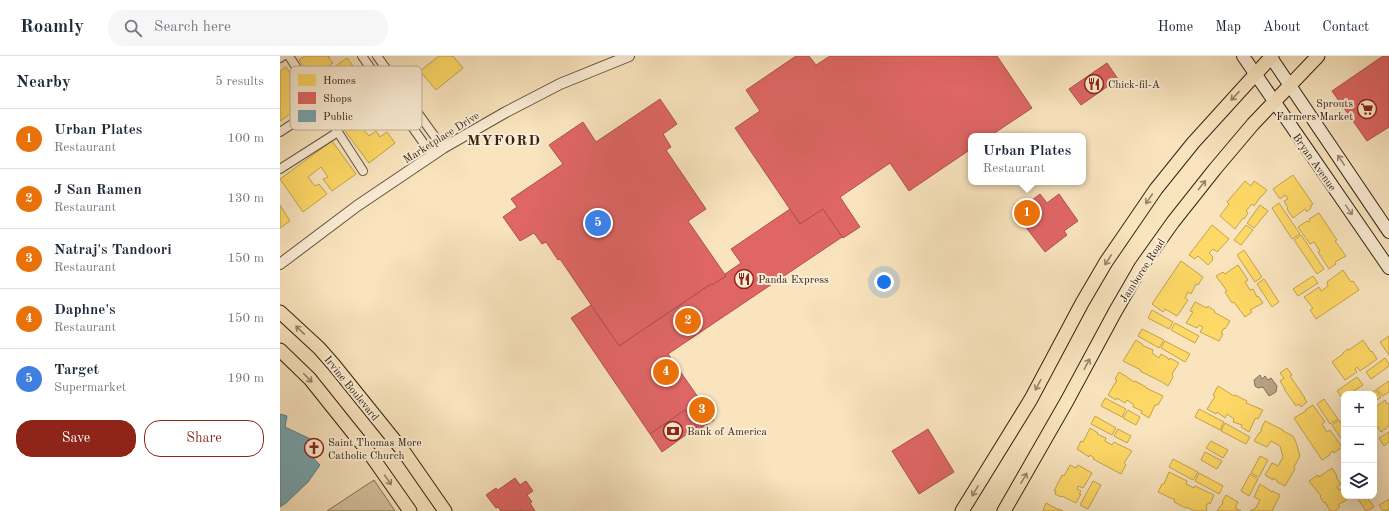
<!DOCTYPE html>
<meta charset="utf-8">
<style>
:root{--surface:#fff;--page:#f6f6f7;--text:#1f2937;--muted:#747a83;--line:#e0e1e3;--accent:#8f2418}
body{margin:0;font-family:"Old Standard TT",serif;background:var(--page);color:var(--text)}
.controls{position:absolute;right:12px;bottom:12px;display:grid;overflow:hidden;border-radius:8px;box-shadow:0 4px 16px #0002}
.controls button{width:36px;height:36px;display:grid;place-items:center;padding:0;border:0;border-bottom:1px solid var(--line);background:var(--surface);color:var(--text);font:20px sans-serif}
.you{position:absolute;left:604px;top:226px;width:14px;height:14px;margin:-10px;border:3px solid #fff;border-radius:50%;background:#1a73e8;box-shadow:0 0 0 6px #1a73e833}
.badge{display:grid;place-items:center;width:26px;height:26px;border-radius:50%;background:var(--accent);color:#fff;font-size:13px;font-weight:700}
.pin{position:absolute;translate:-50% -50%;border:2px solid #fff;box-shadow:0 1px 4px #0006}
.popup{position:absolute;left:688px;top:77px;width:118px;height:52px;box-sizing:border-box;display:grid;place-content:center;border-radius:8px;background:var(--surface);filter:drop-shadow(0 1px 3px #0005);font-size:13px;white-space:nowrap;color:var(--muted)}
.popup b{font-size:15px;color:var(--text)}
.popup::after{content:'';position:absolute;left:50%;top:100%;margin-left:-8px;border:8px solid transparent;border-top-color:var(--surface)}
.list{margin:0;padding:0;list-style:none}
h2{display:flex;justify-content:space-between;align-items:center;height:52px;margin:0;padding:0 16px;font-size:17px}
h2 small{font-size:13px;font-weight:400;color:var(--muted)}
.list li{display:grid;grid-template-columns:26px 1fr auto;gap:12px;align-items:center;box-sizing:border-box;height:60px;padding:0 16px;border-top:1px solid var(--line)}
.list b{display:block;font-size:15px;white-space:nowrap}
.list p{margin:0;font-size:13px;white-space:nowrap;color:var(--muted)}
.list em{font-size:13px;font-style:normal;color:var(--muted)}
.actions{display:flex;gap:8px;padding:12px 16px}
.actions a{flex:1;padding:9px 0;border:1px solid var(--accent);border-radius:16px;text-align:center;font-size:14px;color:var(--accent)}
.actions .main{background:var(--accent);color:#fff}
.icon{flex:none;width:22px;height:22px;fill:none;stroke:currentColor;stroke-width:2;stroke-linecap:round;stroke-linejoin:round}
.map{position:relative;flex:none;width:1109px;height:455px;overflow:hidden}
header{display:flex;align-items:center;gap:24px;box-sizing:border-box;height:56px;padding:0 20px;background:var(--surface);border-bottom:1px solid var(--line)}
header strong{font-size:19px}
nav{display:flex;gap:22px;margin-inline-start:auto;font-size:14px}
.search{width:280px;height:36px;background:var(--page);display:flex;align-items:center;gap:10px;box-sizing:border-box;padding:0 14px;border-radius:16px;color:var(--muted);font-size:15px}
main{display:flex}
aside{flex:1;background:var(--surface)}
.map>svg:first-child{display:block}
.green{fill:#d7c3a2;stroke:#85745c}
.water{fill:#b6a385;stroke:#827059}
.homes{fill:#ffd966;stroke:#c2a34e}
.shops{fill:#e06666;stroke:#ac524e}
.public{fill:#76a5af;stroke:#627e81}
.lines{fill:none;stroke-linecap:round;stroke-linejoin:round}
.minor-casing{stroke:#645441;stroke-width:10}
.tertiary-casing{stroke:#645441;stroke-width:12}
.secondary-casing{stroke:#332417;stroke-width:14}
.primary-casing{stroke:#332417;stroke-width:15}
.minor{stroke:#fbedd5;stroke-width:8}
.tertiary{stroke:#fbedd5;stroke-width:10}
.secondary{stroke:#fbedd5;stroke-width:12}
.primary{stroke:#f9e4be;stroke-width:13}
.oneway{stroke:#96846a}
.oneway2{stroke:#978876}
.labels{text-anchor:middle;stroke-width:4;stroke-linejoin:round;paint-order:stroke}
.poi-label{font-size:11px;fill:#332417;stroke:#fbedd5;text-anchor:start}
.street-label{font-size:11px;fill:#332417;stroke:#fbedd5}
.district-label{font-size:15px;font-weight:bold;letter-spacing:1px;fill:#332417;stroke:#fbedd5}
.key{fill:#fbedd5;stroke:#bfb19c;stroke-width:1}
.key-label{font-size:11px;fill:#332417}
</style>
<header>
<strong>Roamly</strong>
<div class="search"><svg class="icon" aria-label="search" viewBox="0 0 24 24"><circle cx="10" cy="10" r="6"/><path d="M15 15l6 6"/></svg>Search here</div>
<nav><a>Home</a><a>Map</a><a>About</a><a>Contact</a></nav>
</header>
<main>
<aside>
<h2>Nearby<small>5 results</small></h2>
<ul class="list">
<li><span class="badge" style="background:#e8710a">1</span><div><b>Urban Plates</b><p>Restaurant</p></div><em>100 m</em></li>
<li><span class="badge" style="background:#e8710a">2</span><div><b>J San Ramen</b><p>Restaurant</p></div><em>130 m</em></li>
<li><span class="badge" style="background:#e8710a">3</span><div><b>Natraj's Tandoori</b><p>Restaurant</p></div><em>150 m</em></li>
<li><span class="badge" style="background:#e8710a">4</span><div><b>Daphne's</b><p>Restaurant</p></div><em>150 m</em></li>
<li><span class="badge" style="background:#3f7fe0">5</span><div><b>Target</b><p>Supermarket</p></div><em>190 m</em></li>
</ul>
<div class="actions"><a class="main">Save</a><a>Share</a></div>
</aside>
<div class="map">
<svg width="1109" height="455" viewBox="0 0 1109 455">
<rect width="100%" height="100%" fill="#f9e4be"/>
<filter id="stains"><feTurbulence type="fractalNoise" baseFrequency=".005" numOctaves="4"/><feColorMatrix values="0 0 0 0 .2 0 0 0 0 .09 0 0 0 0 .02 0 0 0 .5 -.17"/></filter>
<radialGradient id="worn" r=".72"><stop offset=".6" stop-color="#630" stop-opacity="0"/><stop offset="1" stop-color="#630" stop-opacity=".3"/></radialGradient>
<path class="green" d="M94 424 115 455H47Z"/>
<path class="water" d="M980 319 982 323 985 320 988 324 991 322 997 330 996 336 989 340 983 331 978 332 975 330 974 324Z"/>
<g class="homes">
<path d="M25 0H50L48 1 53 7 46 12 53 23 56 21 50 14 67 2 84 25 52 49 19 4Z"/>
<path d="M159 0H173L183 12 156 34 140 15Z"/>
<path d="M6 11 29 45 0 65V15Z"/>
<path d="M89 39 106 62 89 74 86 70 83 73 89 80 96 75 100 81 107 76 115 87 89 107 56 63Z"/>
<path d="M52 85 76 118 52 135 43 123 48 121 41 111 28 121 35 130 39 128 47 138 23 156 0 123Z"/>
<path d="M1013 119 1033 148 1031 149V152L1027 156 1025 153 1013 162 1007 153 1008 152 1004 145 1008 143 1005 139 1000 143 993 133Z"/>
<path d="M965 125 971 130 974 125 987 134 982 140H981L974 150 972 148 966 155 968 157 964 163 963 162 955 173 940 160 949 148 947 146Z"/>
<path d="M999 147 1020 178 1012 183 992 152Z"/>
<path d="M0 149 10 165 0 172Z"/>
<path d="M980 149 988 155 974 172 967 167Z"/>
<path d="M1039 157 1057 184 1055 185 1066 200 1055 206 1056 208 1049 213 1038 196 1040 195 1034 186 1030 188 1018 171 1027 165 1028 166 1030 165 1029 163Z"/>
<path d="M932 169 949 183 937 196 933 193 929 197 933 201 932 203 933 204 928 209 918 200 915 203 909 199Z"/>
<path d="M966 169 973 174 961 189 954 184Z"/>
<path d="M1021 179 1044 213 1037 218 1014 184Z"/>
<path d="M964 194 982 221 975 226 957 199Z"/>
<path d="M901 205 923 221 918 229 916 228 911 238 908 236 905 242 908 244 897 260 885 253 883 256 872 248Z"/>
<path d="M958 209 968 224 965 226 970 234 973 233 977 241 978 240 983 247 970 254 972 256 965 261 954 246 952 247 945 236 947 235 936 220 943 216 945 218Z"/>
<path d="M1063 214 1071 226 1073 225 1079 234 1036 263 1030 254 1033 252 1024 241 1039 231 1041 235 1048 230 1047 226Z"/>
<path d="M1033 220 1038 227 1018 240 1013 233Z"/>
<path d="M984 223 999 246 992 251 977 228Z"/>
<path d="M915 246 927 252 928 250 935 255 934 256 950 265 945 273 944 272 941 277 943 278 939 285 920 276 923 271 919 269 917 272 906 267 913 256 910 255Z"/>
<path d="M872 254 893 266 889 273 868 262Z"/>
<path d="M895 267 919 280 915 287 891 274Z"/>
<path d="M862 273 884 284 879 292 858 280Z"/>
<path d="M1109 280V299L1100 286Z"/>
<path d="M856 284 862 288V289L873 294 872 297 879 302 881 298 888 302V303L889 304 890 302 899 307 892 318 893 321 888 330 882 326 860 315 861 314 843 305Z"/>
<path d="M1083 284 1091 296 1092 295 1097 303 1080 315 1077 311 1075 313 1077 316 1065 324 1052 306 1063 298V297L1068 293 1069 294Z"/>
<path d="M885 285 910 298 905 306 881 292Z"/>
<path d="M1105 302 1109 308V310L1091 323 1086 316Z"/>
<path d="M1007 312 1012 319 1010 320 1025 342H1024L1027 346 1021 351 1019 348 1016 350 1004 333H1005L1000 325 1004 322 1000 317Z"/>
<path d="M839 316 850 323 854 326 855 325 866 331V332L883 340 878 349 877 348 875 350V349L869 362 861 357 862 355 853 351 854 349 847 344 845 347 837 342 836 344 828 339 837 324 835 323Z"/>
<path d="M1077 321 1083 329 1069 338H1064V341L1062 342 1057 335Z"/>
<path d="M1109 325V336L1103 340 1097 333Z"/>
<path d="M938 330 954 340 955 339 967 345 966 347 983 354 978 363 976 362 975 363 969 376 961 371 962 369 953 366 954 363 947 358 945 362 937 356 936 358 927 353 934 342 935 340 933 339Z"/>
<path d="M1096 334 1101 341 1094 346V338H1090Z"/>
<path d="M825 342 846 353 842 361 821 350Z"/>
<path d="M1044 343 1058 363 1050 368 1037 348Z"/>
<path d="M1105 344 1107 348 1109 347V370L1101 376 1095 368 1097 367 1094 363V350L1096 349 1097 350Z"/>
<path d="M1033 349 1045 366 1042 368 1047 376 1050 374 1062 391 1054 397 1053 395 1049 398 1050 399 1042 404 1014 362 1026 355 1025 354Z"/>
<path d="M919 353 944 366 940 374 915 361Z"/>
<path d="M848 354 860 361 856 369 843 362Z"/>
<path d="M815 360 836 372 832 379 811 368Z"/>
<path d="M1059 364 1064 372V387L1052 369Z"/>
<path d="M985 365 1003 374V375L1013 380 1016 386 1020 400 1014 411 1015 413 1005 430 997 426V424L993 422V424L985 419 992 407 998 410 1003 401 1000 390 991 385 987 391 974 385 979 377H980L982 373H981Z"/>
<path d="M945 367 970 381 966 388 941 375Z"/>
<path d="M810 372 818 377 817 378 826 382 825 385 832 389 834 386 852 395 844 407 846 409 841 418 813 403 814 402 810 399 809 401 797 393 801 385 803 386Z"/>
<path d="M838 373 851 380 847 387 834 380Z"/>
<path d="M1109 376V386L1104 390 1099 382Z"/>
<path d="M931 385 948 394 943 402 926 392Z"/>
<path d="M925 396 942 405 937 413 921 404Z"/>
<path d="M980 400 988 404 979 421 971 417Z"/>
<path d="M893 403 918 416 913 424 889 411Z"/>
<path d="M790 409 796 412 798 409 812 417 803 432 798 430 797 433 801 435 799 438H801L796 447 782 440 781 441 775 438 776 435H774L782 419 784 420Z"/>
<path d="M1052 412 1057 420 1056 421 1061 428 1057 431 1059 434 1063 432 1064 440H1070L1071 441 1058 449 1060 451 1055 455H1050L1045 446 1044 447 1040 441 1041 440 1029 425 1038 419 1039 421Z"/>
<path d="M889 416 907 425 906 428 914 432 915 430 934 439 930 448 928 447 926 451 927 452 926 455H915L906 451V452L894 446 895 444 878 436 882 428H884Z"/>
<path d="M919 417 943 430 939 438 915 425Z"/>
<path d="M970 418 978 423 969 440 961 435Z"/>
<path d="M813 425 821 429 808 453 800 449Z"/>
<path d="M980 428 992 436V435L1000 439 992 455H970L975 453 980 444 974 441Z"/>
<path d="M946 439 958 446 955 452 961 455H937L943 447 942 446Z"/>
<path d="M1076 440H1086L1094 451 1086 455Z"/>
<path d="M1109 443V454L1103 455 1099 449Z"/>
<path d="M766 447 779 454V453L783 455H763Z"/>
</g>
<g class="shops">
<path d="M516 0H529L536 9 550 0H717L752 52 710 80H691V93L629 135 610 107 560 141 580 171 563 182 543 153 520 168 455 72 480 55 466 34Z"/>
<path d="M1103 0H1109V71L1087 85 1052 35Z"/>
<path d="M827 7 838 23 801 49 789 33Z"/>
<path d="M380 43 397 68 383 78 391 91 386 94 426 153 408 165 446 220 432 229 431 228 339 290 280 203 278 204 266 186 262 188 254 177 240 185 223 161 237 151 231 143 283 108 269 89 303 66 316 86Z"/>
<path d="M760 138 767 147 779 138 798 165 784 175 787 179 765 196 735 157Z"/>
<path d="M510 153 520 168 543 153 562 181 388 298 434 364 418 374 405 354 370 378 291 262 311 249 339 290 431 228 432 229 446 220 445 218 461 207 451 193Z"/>
<path d="M405 354 417 371 382 396 370 378Z"/>
<path d="M648 373 674 416 639 438 612 395Z"/>
<path d="M235 422 240 429 246 425 253 435 247 439 252 446 250 447 255 455H241L240 454 238 455H221L218 451 216 452 206 439 216 432 218 434Z"/>
</g>
<path class="public" d="M0 358 7 360 5 371 41 388 34 403 40 409 28 426 6 447 0 451Z"/>
<g class="lines">
<g class="minor-casing">
<g id="minor">
<path d="M9 0 83 115"/>
<path d="M82 0 152 99"/>
<path d="M97 0 163 92"/>
<path d="M0 2 3 0"/>
<path d="M0 76 41 49"/>
<path d="M0 113 58 76"/>
</g>
</g>
<g class="tertiary-casing">
<path id="tertiary" d="M0 208 77 150 163 92 226 56 280 28 349 0"/>
</g>
<g class="secondary-casing">
<g id="secondary">
<path d="M963 0 1109 212"/>
<path d="M990 0 1109 176"/>
</g>
</g>
<g class="primary-casing">
<g id="primary">
<path d="M0 256 39 292 54 309 124 396 165 455"/>
<path d="M0 294 30 323 90 398 130 455"/>
<path d="M682 455 751 343 802 247 826 206 850 171 876 133 913 87 992 0"/>
<path d="M724 455 787 345 835 256 861 211 893 166 935 113 973 68 1038 0"/>
</g>
</g>
<use href="#minor" class="minor"/>
<use href="#tertiary" class="tertiary"/>
<use href="#secondary" class="secondary"/>
<use href="#primary" class="primary"/>
</g>
<defs><path id="oneway-shaft" d="M-6 0H5M1.5-3L5.5 0L1.5 3" fill="none" stroke-width="1.6" stroke-linecap="round" stroke-linejoin="round"/></defs>
<g class="oneway">
<use href="#oneway-shaft" transform="translate(955 40) rotate(133)"/>
<use href="#oneway-shaft" transform="translate(922 129) rotate(-52)"/>
<use href="#oneway-shaft" transform="translate(869 143) rotate(124)"/>
<use href="#oneway-shaft" transform="translate(828 204) rotate(123)"/>
<use href="#oneway-shaft" transform="translate(20 274) rotate(-137)"/>
<use href="#oneway-shaft" transform="translate(807 308) rotate(-62)"/>
<use href="#oneway-shaft" transform="translate(28 322) rotate(46)"/>
<use href="#oneway-shaft" transform="translate(758 329) rotate(118)"/>
<use href="#oneway-shaft" transform="translate(744 422) rotate(-60)"/>
<use href="#oneway-shaft" transform="translate(108 424) rotate(55)"/>
<use href="#oneway-shaft" transform="translate(695 435) rotate(122)"/>
</g>
<g class="oneway2">
<use href="#oneway-shaft" transform="translate(1061 104) rotate(-124)"/>
<use href="#oneway-shaft" transform="translate(1069 154) rotate(55)"/>
</g>
<defs>
<g id="restaurant-ring" transform="scale(1)"><circle r="9.5" fill="#fbedd5" stroke="#8f2418" stroke-width="1.5"/><path d="M-5-6h1v4h1v-4h1v4h1v-4h1v5L-1.5 .5V6h-2V.5L-5-1ZM5-6V6H3V1.5H1.5Q1.5-4 5-6Z" fill="#8f2418"/></g>
<g id="supermarket-ring" transform="scale(1)"><circle r="9.5" fill="#fbedd5" stroke="#8f2418" stroke-width="1.5"/><path d="M-6-5.5h2.5l.6 2H6L4.5 2H-2.5L-4.4-4H-6ZM-1.5 3.2a1.3 1.3 0 1 0 .1 0ZM3 3.2a1.3 1.3 0 1 0 .1 0Z" fill="#8f2418"/></g>
<g id="bank-ring" transform="scale(1)"><circle r="9.5" fill="#fbedd5" stroke="#8f2418" stroke-width="1.5"/><path d="M-6-4H6V4H-6ZM0-2.3a2.3 2.3 0 1 0 0 4.6a2.3 2.3 0 1 0 0-4.6Z" fill="#8f2418"/></g>
<g id="church-ring" transform="scale(1)"><circle r="9.5" fill="#fbedd5" stroke="#8f2418" stroke-width="1.5"/><path d="M-1.2-6h2.4v3.5h3.3v2.4h-3.3V6h-2.4V-.1h-3.3v-2.4h3.3Z" fill="#8f2418"/></g>
</defs>
<g fill-rule="evenodd">
<use href="#restaurant-ring" x="814" y="28"/>
<use href="#supermarket-ring" x="1087" y="53"/>
<use href="#restaurant-ring" x="464" y="223"/>
<use href="#bank-ring" x="393" y="375"/>
<use href="#church-ring" x="34" y="392"/>
</g>
<g class="labels">
<g class="poi-label">
<text x="828" y="32">Chick-fil-A</text>
<text x="1073" y="51" text-anchor="end">Sprouts<tspan x="1073" dy="13">Farmers Market</tspan></text>
<text x="478" y="227">Panda Express</text>
<text x="407" y="379">Bank of America</text>
<text x="48" y="390">Saint Thomas More<tspan x="48" dy="13">Catholic Church</tspan></text>
</g>
<g class="street-label">
<text transform="translate(161 81) rotate(-32)" y="4">Marketplace Drive</text>
<text transform="translate(1035 106) rotate(55)" y="4">Bryan Avenue</text>
<text transform="translate(862 214) rotate(-57)" y="4">Jamboree Road</text>
<text transform="translate(72 332) rotate(51)" y="4">Irvine Boulevard</text>
</g>
<g class="district-label">
<text x="224" y="89">MYFORD</text>
</g>
</g>
<rect x="10" y="10" width="132" height="64" rx="6" class="key"/>
<rect x="18" y="18" width="18" height="12" fill="#ffd966"/>
<rect x="18" y="36" width="18" height="12" fill="#e06666"/>
<rect x="18" y="54" width="18" height="12" fill="#76a5af"/>
<g class="key-label">
<text x="43" y="28">Homes</text>
<text x="43" y="46">Shops</text>
<text x="43" y="64">Public</text>
</g>
<rect width="100%" height="100%" filter="url(#stains)"/>
<rect width="100%" height="100%" fill="url(#worn)"/>
</svg>
<div class="controls">
<button>+</button>
<button>−</button>
<button><svg class="icon" aria-label="layers" viewBox="0 0 24 24"><path d="M12 4l9 5-9 5-9-5zM3 14l9 5 9-5"/></svg></button>
</div>
<div class="you"></div>
<div class="pin badge" style="left:747px;top:157px;background:#e8710a">1</div>
<div class="popup"><b>Urban Plates</b>Restaurant</div>
<div class="pin badge" style="left:408px;top:265px;background:#e8710a">2</div>
<div class="pin badge" style="left:422px;top:354px;background:#e8710a">3</div>
<div class="pin badge" style="left:386px;top:316px;background:#e8710a">4</div>
<div class="pin badge" style="left:318px;top:167px;background:#3f7fe0">5</div>
</div>
</main>
